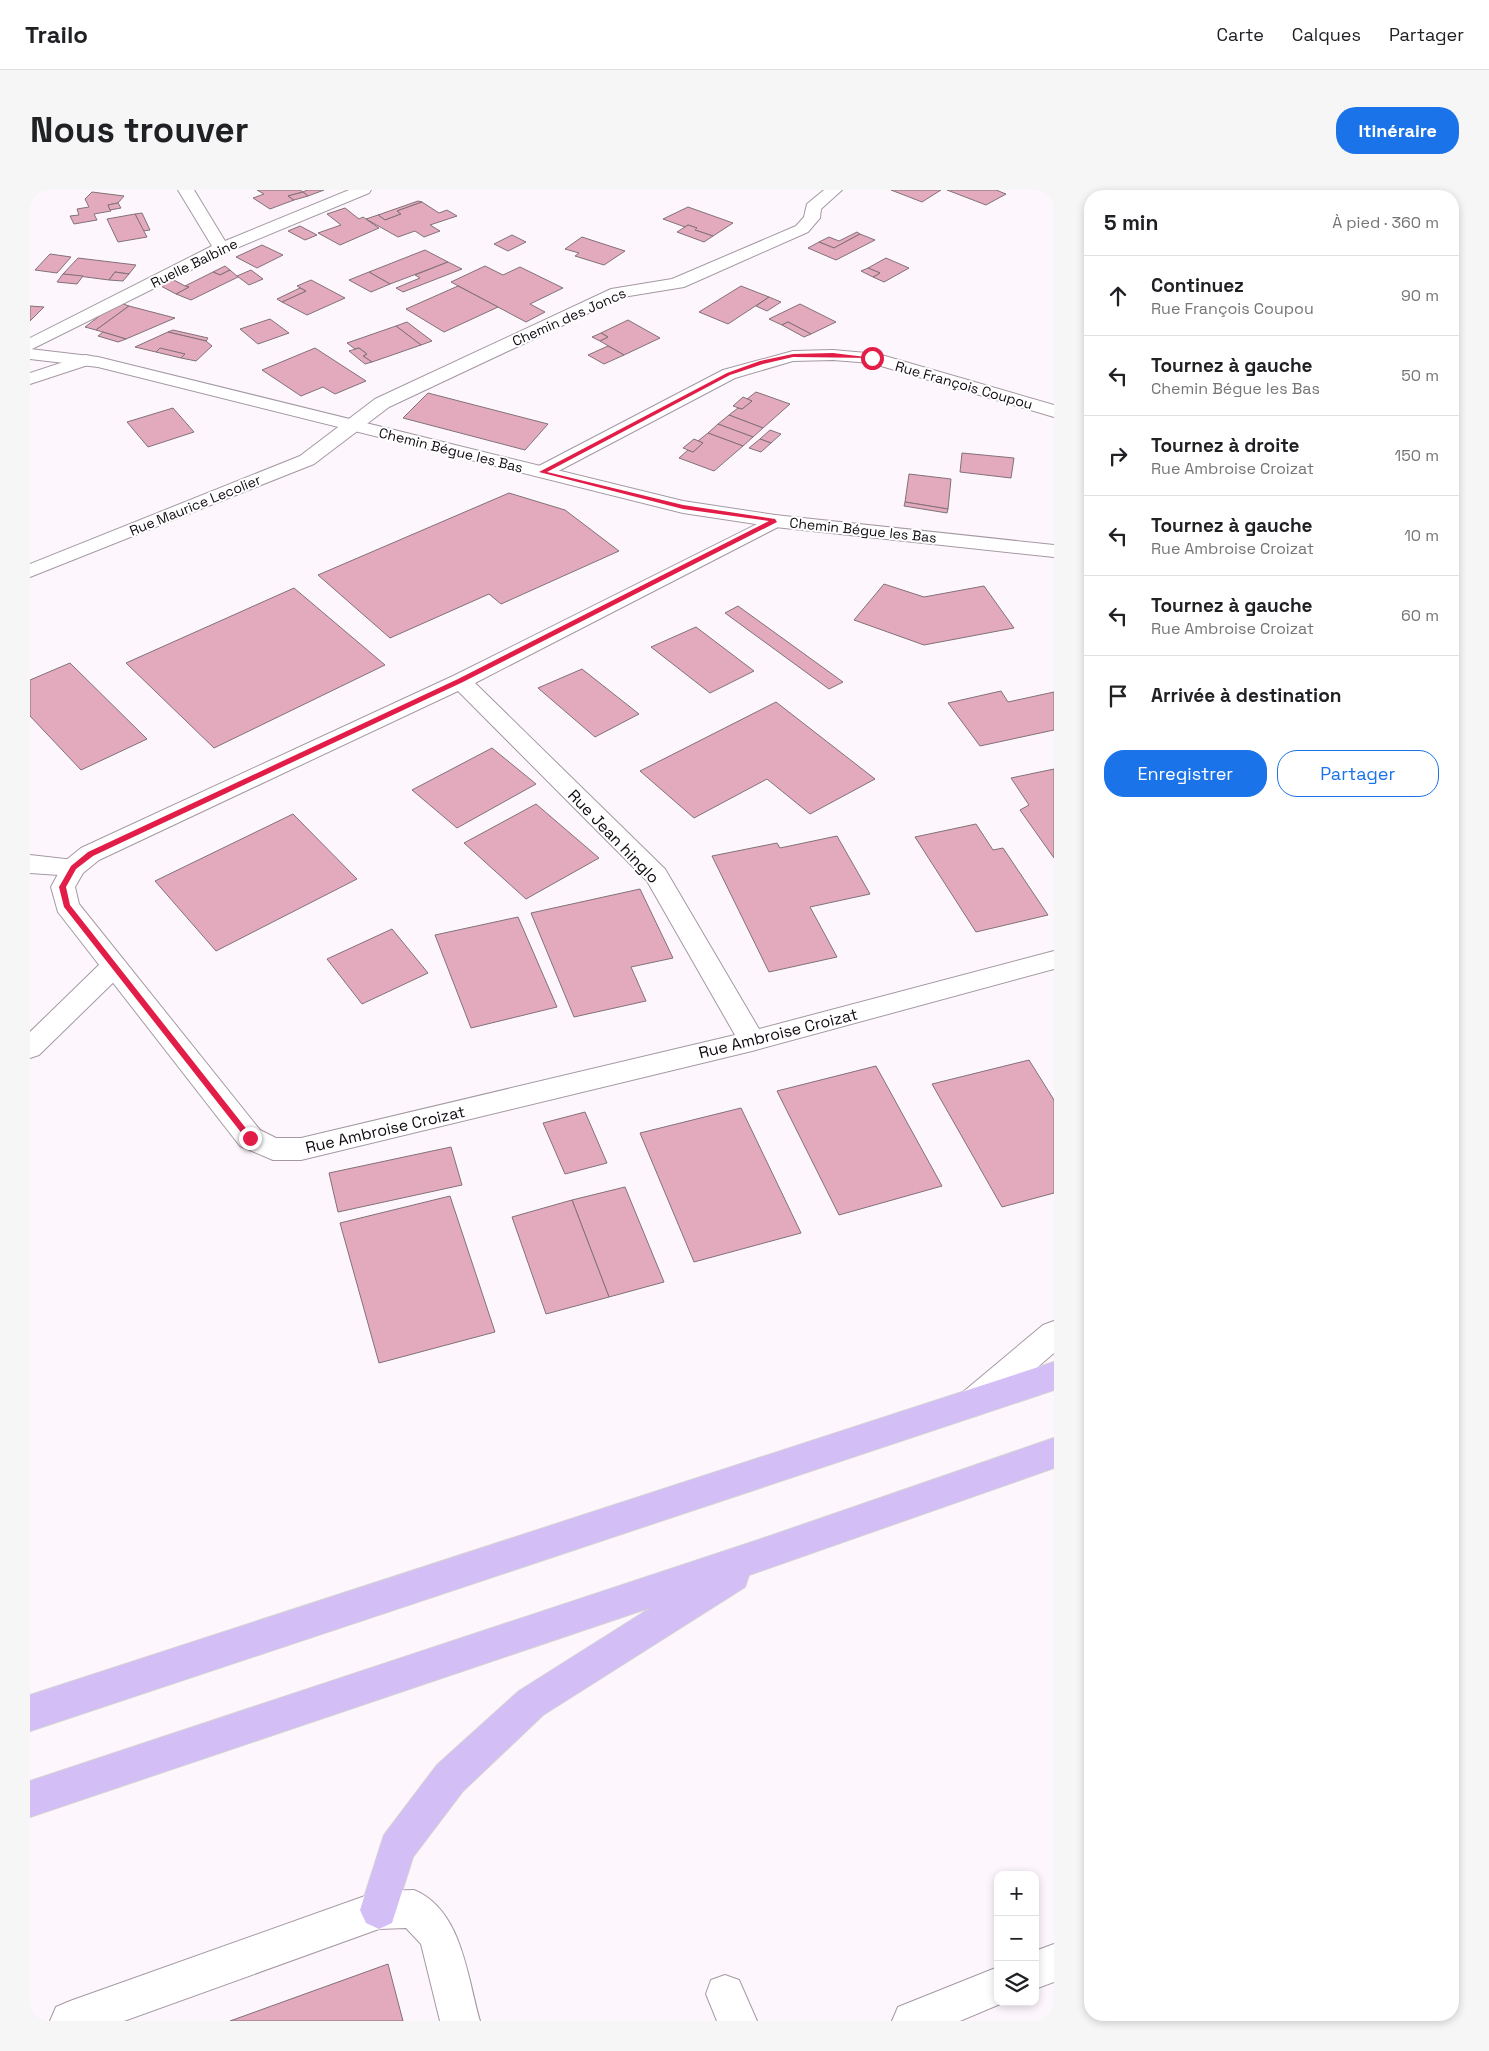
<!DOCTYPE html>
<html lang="fr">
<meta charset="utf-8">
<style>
:root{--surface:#fff;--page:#f6f6f6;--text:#202124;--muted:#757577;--line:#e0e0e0;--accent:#1a73e8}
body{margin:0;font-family:"Space Grotesk",sans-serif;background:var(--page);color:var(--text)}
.controls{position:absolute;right:15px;bottom:15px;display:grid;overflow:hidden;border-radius:10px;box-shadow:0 2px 8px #0003}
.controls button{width:45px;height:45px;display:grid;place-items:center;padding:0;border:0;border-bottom:1px solid var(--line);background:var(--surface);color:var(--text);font:25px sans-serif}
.stop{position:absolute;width:15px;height:15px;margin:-11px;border:4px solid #e11d48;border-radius:50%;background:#fff}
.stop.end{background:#e11d48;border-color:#fff;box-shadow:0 1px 5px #0008}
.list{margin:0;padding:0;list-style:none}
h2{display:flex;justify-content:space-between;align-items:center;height:65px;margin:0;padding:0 20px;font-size:21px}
h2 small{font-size:16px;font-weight:400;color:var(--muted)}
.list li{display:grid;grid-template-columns:32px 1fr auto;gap:15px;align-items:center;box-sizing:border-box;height:80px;padding:0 20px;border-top:1px solid var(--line)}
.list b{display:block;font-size:19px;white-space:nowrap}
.list p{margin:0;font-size:16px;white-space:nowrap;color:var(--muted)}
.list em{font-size:16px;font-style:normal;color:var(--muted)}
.actions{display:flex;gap:10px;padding:15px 20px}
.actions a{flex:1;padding:11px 0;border:1px solid var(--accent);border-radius:20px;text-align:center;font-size:18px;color:var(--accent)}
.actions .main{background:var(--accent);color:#fff}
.icon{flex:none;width:28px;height:28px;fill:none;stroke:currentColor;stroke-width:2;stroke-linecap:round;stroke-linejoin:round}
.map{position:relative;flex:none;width:1024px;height:1831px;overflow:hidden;border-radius:20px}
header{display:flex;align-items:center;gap:30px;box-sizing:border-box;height:70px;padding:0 25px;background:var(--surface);border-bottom:1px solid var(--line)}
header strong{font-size:24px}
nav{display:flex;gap:28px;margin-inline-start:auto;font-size:18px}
.intro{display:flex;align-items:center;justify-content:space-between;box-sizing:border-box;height:120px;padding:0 30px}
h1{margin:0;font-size:35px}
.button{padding:12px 22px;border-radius:20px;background:var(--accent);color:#fff;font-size:18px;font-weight:700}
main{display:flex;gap:30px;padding:0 30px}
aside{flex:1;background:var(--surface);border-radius:20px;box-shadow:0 2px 8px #0003}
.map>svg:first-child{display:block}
.building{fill:#e3aabd;stroke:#827177}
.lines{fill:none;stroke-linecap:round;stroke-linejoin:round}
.service-casing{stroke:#a598a3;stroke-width:2}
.minor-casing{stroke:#a598a3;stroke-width:2}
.tertiary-casing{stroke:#a598a3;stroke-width:2}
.trunk-casing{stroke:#d4d3d4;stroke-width:2}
.service{fill:#fff;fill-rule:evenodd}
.minor{fill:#fff;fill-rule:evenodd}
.tertiary{fill:#fff;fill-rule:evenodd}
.trunk{fill:#d4bef6;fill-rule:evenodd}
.route{fill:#e11d48}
.labels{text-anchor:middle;stroke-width:4;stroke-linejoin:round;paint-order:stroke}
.far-street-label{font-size:14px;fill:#100b10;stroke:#fff}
.street-label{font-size:16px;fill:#100b10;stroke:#fff}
</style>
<header>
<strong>Trailo</strong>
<nav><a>Carte</a><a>Calques</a><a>Partager</a></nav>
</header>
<div class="intro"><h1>Nous trouver</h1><a class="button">Itinéraire</a></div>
<main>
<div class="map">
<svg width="1024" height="1831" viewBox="0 0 1024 1831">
<rect width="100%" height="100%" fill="#fdf7fd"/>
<g class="building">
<path d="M227 0H270L273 2 258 6 264 10 240 19 223 8 234 4Z"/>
<path d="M277 0H294L278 6 273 2Z"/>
<path d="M861 0H911L892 12Z"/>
<path d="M917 0H966L976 4 956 15Z"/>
<path d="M62 2 94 6 88 13 78 15 81 21 64 24 67 30 44 34 40 26 49 25 47 19 59 17 55 9Z"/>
<path d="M273 2 278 6 264 10 258 6Z"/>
<path d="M388 11 392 12 367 21 371 24 355 30 348 25Z"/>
<path d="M392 12 409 23 417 20 427 26 400 35 410 41 394 47 385 41 368 47 336 29 348 25 355 30 371 24 367 21Z"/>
<path d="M88 13 91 18 80 20 78 15Z"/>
<path d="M658 17 703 33 683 46 665 40 667 38 658 35 655 37 633 29Z"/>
<path d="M315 18 329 29 333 27 349 38 310 55 288 43 311 35 297 24Z"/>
<path d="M112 23 120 40 113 41 105 24Z"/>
<path d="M105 24 117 47 88 52 77 29Z"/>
<path d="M658 35 667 38 665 40 683 46 674 52 647 42Z"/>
<path d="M270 36 287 45 275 50 258 41Z"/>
<path d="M827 42 830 44 804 58 789 52 799 47 809 51Z"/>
<path d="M830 44 845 50 806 70 778 58 789 52 804 58Z"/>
<path d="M482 45 496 52 478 61 464 54Z"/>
<path d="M552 47 595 61 574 75 545 66 549 63 535 59Z"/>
<path d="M232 55 253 65 227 78 206 67Z"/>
<path d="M395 60 418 72 360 94 339 82Z"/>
<path d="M20 64 41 67 27 83 5 80Z"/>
<path d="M48 68 106 75 99 84 85 82 79 90 33 84Z"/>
<path d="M856 68 879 78 854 92 843 87 850 83 838 78Z"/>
<path d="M418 72 432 79 373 102 366 98 390 88 385 85Z"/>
<path d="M195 76 200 80 190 85 183 82Z"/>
<path d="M455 76 473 85 490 77 533 98 500 114 515 122 496 132 421 92Z"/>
<path d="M838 78 850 83 843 87 831 81Z"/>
<path d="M200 80 208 87 161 110 146 104 159 97 155 96 183 82 190 85Z"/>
<path d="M221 80 233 89 219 95 207 86Z"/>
<path d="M85 82 99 84 93 91 79 90Z"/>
<path d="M339 82 360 94 341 102 319 90Z"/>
<path d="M33 84 53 86 47 94 27 92Z"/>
<path d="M140 88 155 96 159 97 146 104 127 94Z"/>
<path d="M281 90 315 108 277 125 252 112 276 101 267 96Z"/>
<path d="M428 96 468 117 414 142 376 119Z"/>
<path d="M711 96 739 107 698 134 669 122Z"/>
<path d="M270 98 276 101 252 112 247 109Z"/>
<path d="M739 107 751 112 737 121 726 116Z"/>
<path d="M88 112 99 116 66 140 55 137Z"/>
<path d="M770 114 806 132 781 144 758 132 752 135 739 129Z"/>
<path d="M0 116 14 117 0 131Z"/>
<path d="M99 116 145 128 96 149 66 140Z"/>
<path d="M240 129 259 143 228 154 210 139Z"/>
<path d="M598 130 630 148 594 165 570 151 578 147 571 143Z"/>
<path d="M377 132 402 151 391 155 366 136Z"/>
<path d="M758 132 781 144 774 147 752 135Z"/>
<path d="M366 136 391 155 342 172 333 166 337 164 329 158 325 159 317 153Z"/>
<path d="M143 140 178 148 176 151 138 142Z"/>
<path d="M73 142 96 149 88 152 68 146Z"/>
<path d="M138 142 176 151 182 156 166 171 151 168 155 164 131 159 126 162 105 157Z"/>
<path d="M571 143 578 147 570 151 562 147Z"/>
<path d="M578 156 594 165 574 174 558 165Z"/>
<path d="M130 158 155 164 151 168 126 162Z"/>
<path d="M285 158 336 191 305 204 293 197 271 206 232 180Z"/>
<path d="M329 158 337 164 333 166 342 172 335 174 319 161Z"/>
<path d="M726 202 760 214 733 238 699 225 708 218 712 219 722 211 717 209Z"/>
<path d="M398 203 518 234 495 260 373 228Z"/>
<path d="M713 207 722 211 712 219 703 216Z"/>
<path d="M143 218 164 242 118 257 97 232Z"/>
<path d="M699 225 733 238 723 247 688 234Z"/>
<path d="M688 234 723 247 713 256 678 243Z"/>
<path d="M740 240 751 244 741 253 730 249Z"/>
<path d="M678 243 713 256 684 281 649 268 658 260 663 262 673 253 668 251Z"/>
<path d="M664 249 673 253 663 262 653 258Z"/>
<path d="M730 249 741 253 731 262 719 258Z"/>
<path d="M932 263 984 268 981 288 930 282Z"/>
<path d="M879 284 921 289 918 319 875 312Z"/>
<path d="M479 303 535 320 589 361 471 414 459 404 360 448 288 385Z"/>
<path d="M875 312 918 319 917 323 874 316Z"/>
<path d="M854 394 894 407 954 396 984 438 894 455 824 430Z"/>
<path d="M264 398 355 475 184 558 96 473Z"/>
<path d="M708 416 813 492 799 499 695 423Z"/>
<path d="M666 437 724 481 680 503 621 457Z"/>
<path d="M40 473 117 549 51 580 0 526V490Z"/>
<path d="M552 479 609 524 565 547 508 498Z"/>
<path d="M971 501 978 512 1024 502V540L950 556 918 513Z"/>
<path d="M746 512 845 589 780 624 737 589 664 628 610 581Z"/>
<path d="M462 558 506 594 427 638 382 600Z"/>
<path d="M1024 579V668L990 620 999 615 981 588Z"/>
<path d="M506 614 569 668 496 709 434 653Z"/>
<path d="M263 624 327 689 186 761 125 691Z"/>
<path d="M946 634 963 660 973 658 1018 725 946 742 885 647Z"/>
<path d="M807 646 840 704 780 717 807 767 739 782 682 666 747 653 750 658Z"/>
<path d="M610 699 643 768 601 777 616 811 544 827 501 723Z"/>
<path d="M488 727 527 817 441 838 405 745Z"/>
<path d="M362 739 398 783 332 814 297 769Z"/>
<path d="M999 870 1024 910V1003L972 1017 902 894Z"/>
<path d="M846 876 912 996 809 1025 747 901Z"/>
<path d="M711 918 771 1043 664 1072 610 943Z"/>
<path d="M555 922 577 973 535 984 513 933Z"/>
<path d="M421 957 432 995 308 1022 299 983Z"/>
<path d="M595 997 634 1092 579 1107 542 1010Z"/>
<path d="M420 1006 465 1142 349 1173 310 1033Z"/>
<path d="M542 1010 579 1107 516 1124 482 1027Z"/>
<path d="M358 1774 373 1831H200Z"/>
</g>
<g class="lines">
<g class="service-casing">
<g id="service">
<path d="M0 665 53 671 56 677 53 683 44 686 0 683Z"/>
<path d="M84 767 93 769 97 776 93 783 9 865 0 868V842L75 769Z"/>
<path d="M1024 1131V1163L955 1222 944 1226 933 1222 928 1212 933 1202 1013 1135Z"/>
<path d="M384 1700C432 1720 437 1786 450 1831H410L391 1754 376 1738 349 1739 94 1831H20L26 1817 40 1811 349 1701Z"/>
</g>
</g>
<g class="minor-casing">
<g id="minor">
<path d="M148 0H164L195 51 319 0H341L339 3 197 62 0 160V148L182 56Z"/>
<path d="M794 0H812L791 19 790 28 778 42 654 97 593 107 359 217 284 274 0 387V374L270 266 345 209 581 99 642 89 766 36 774 27 777 14Z"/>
<path d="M803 160 848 164 1024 215V227L841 173 803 170 763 171 705 188 519 286H505L502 282 505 278 693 180 763 161Z"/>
<path d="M55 165 61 166 64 170 61 174 0 194V183Z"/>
<path d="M745 325 752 327 755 331 752 335 445 493 635 679 729 839 1024 761V779L722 861 271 970H243L210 956 28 722 21 697 35 671 51 658 423 486ZM428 501 617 691 705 845 271 948H246L230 940 49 714 45 697 53 683 69 670Z"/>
<path d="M1024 1754V1792L1005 1799V1761Z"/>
<path d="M968 1777V1812H975L930 1831H862L868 1817Z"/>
<path d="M695 1785 709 1790 727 1831H687L676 1804 681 1790Z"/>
</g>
</g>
<g class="tertiary-casing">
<path id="tertiary" d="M0 159 68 167 653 311 745 325 1024 355V367L745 337 653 323 68 177 0 169Z"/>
</g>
<g class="trunk-casing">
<g id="trunk">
<path d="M1024 1172V1200L0 1541V1505Z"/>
<path d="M1024 1248V1278L719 1385 715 1397 513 1525 433 1601 383 1667 362 1733 349 1739 336 1733 330 1720 354 1645 407 1575 489 1501 622 1417 0 1627V1591L740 1346Z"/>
</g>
</g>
<use href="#service" class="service"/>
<use href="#minor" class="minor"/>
<use href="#tertiary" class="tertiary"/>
<use href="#trunk" class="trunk"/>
</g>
<path class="route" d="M803 163 844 168 763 167 733 174 700 185 517 282 653 315 745 329 747 332 433 492 63 666 46 679 36 697 40 715 222 946V950H217L34 717 29 697 41 676 58 662 428 489 739 331 653 319 509 282 697 183 730 171 763 164Z"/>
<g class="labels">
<g class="far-street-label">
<text transform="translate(164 73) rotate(-26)" y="5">Ruelle Balbine</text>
<text transform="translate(539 127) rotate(-24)" y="5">Chemin des Joncs</text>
<text transform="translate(934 195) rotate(16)" y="5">Rue François Coupou</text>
<text transform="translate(421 260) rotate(14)" y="5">Chemin Bégue les Bas</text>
<text transform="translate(165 315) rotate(-22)" y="5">Rue Maurice Lecolier</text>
<text transform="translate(833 340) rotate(6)" y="5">Chemin Bégue les Bas</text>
</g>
<g class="street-label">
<text transform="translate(584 646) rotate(46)" y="6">Rue Jean hinglo</text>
<text transform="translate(748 843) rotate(-14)" y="6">Rue Ambroise Croizat</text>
<text transform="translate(355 939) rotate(-13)" y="6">Rue Ambroise Croizat</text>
</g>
</g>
</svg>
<div class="controls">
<button>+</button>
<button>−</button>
<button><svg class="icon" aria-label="layers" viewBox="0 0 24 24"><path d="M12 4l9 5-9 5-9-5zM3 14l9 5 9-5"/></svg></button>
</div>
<div class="stop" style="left:842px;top:168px"></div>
<div class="stop end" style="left:220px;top:948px"></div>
</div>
<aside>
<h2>5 min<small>À pied · 360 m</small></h2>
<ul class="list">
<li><svg class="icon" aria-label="ahead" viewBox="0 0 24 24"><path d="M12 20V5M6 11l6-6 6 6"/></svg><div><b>Continuez</b><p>Rue François Coupou</p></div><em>90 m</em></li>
<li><svg class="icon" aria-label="left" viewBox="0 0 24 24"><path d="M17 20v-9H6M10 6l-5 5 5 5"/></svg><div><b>Tournez à gauche</b><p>Chemin Bégue les Bas</p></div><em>50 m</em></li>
<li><svg class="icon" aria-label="right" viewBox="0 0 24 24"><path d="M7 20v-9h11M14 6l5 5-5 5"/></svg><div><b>Tournez à droite</b><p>Rue Ambroise Croizat</p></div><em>150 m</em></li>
<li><svg class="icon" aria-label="left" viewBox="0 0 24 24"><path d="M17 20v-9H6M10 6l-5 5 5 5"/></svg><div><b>Tournez à gauche</b><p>Rue Ambroise Croizat</p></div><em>10 m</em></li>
<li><svg class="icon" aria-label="left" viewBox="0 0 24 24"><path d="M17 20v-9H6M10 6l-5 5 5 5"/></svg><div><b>Tournez à gauche</b><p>Rue Ambroise Croizat</p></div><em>60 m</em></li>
<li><svg class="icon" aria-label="arrive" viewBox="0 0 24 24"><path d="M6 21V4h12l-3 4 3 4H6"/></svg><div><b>Arrivée à destination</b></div></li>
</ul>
<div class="actions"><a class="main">Enregistrer</a><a>Partager</a></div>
</aside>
</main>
